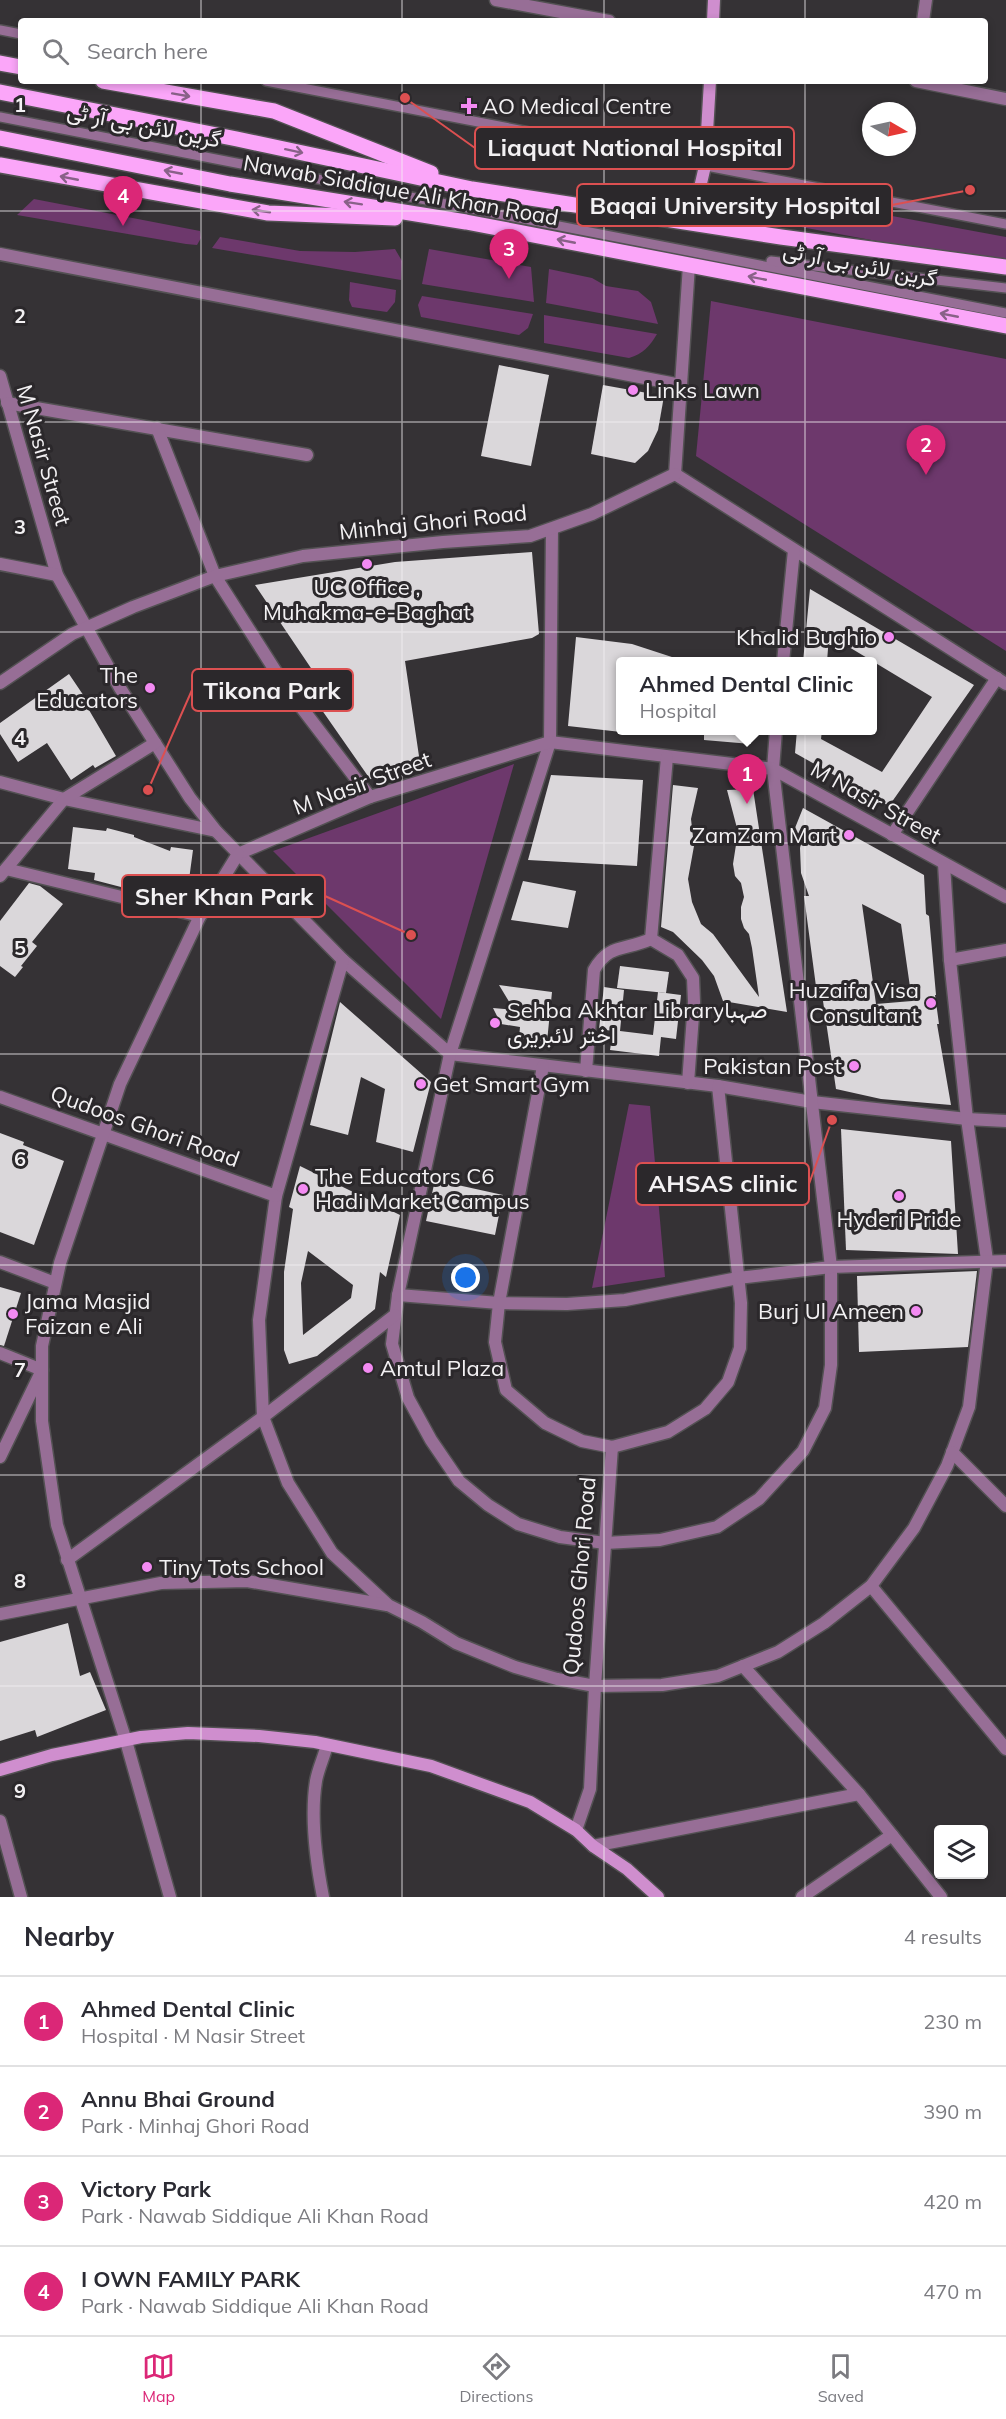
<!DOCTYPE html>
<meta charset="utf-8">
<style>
:root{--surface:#fff;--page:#f2f2f3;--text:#2b2b33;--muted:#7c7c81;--line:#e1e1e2;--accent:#db2777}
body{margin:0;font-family:Mulish,Vazirmatn,sans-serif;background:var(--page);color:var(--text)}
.controls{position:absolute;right:18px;bottom:18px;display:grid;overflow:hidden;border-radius:6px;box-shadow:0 3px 9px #0003}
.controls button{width:54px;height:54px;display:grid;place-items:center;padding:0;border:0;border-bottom:2px solid var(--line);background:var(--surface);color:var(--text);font:30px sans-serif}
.compass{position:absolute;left:862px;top:102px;width:54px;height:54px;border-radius:50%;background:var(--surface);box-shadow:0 3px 9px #0003;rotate:99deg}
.you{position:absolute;left:466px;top:1278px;width:21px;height:21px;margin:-15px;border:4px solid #fff;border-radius:50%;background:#1a73e8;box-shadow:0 0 0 9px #1a73e833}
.badge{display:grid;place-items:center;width:39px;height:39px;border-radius:50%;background:var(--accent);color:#fff;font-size:20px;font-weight:700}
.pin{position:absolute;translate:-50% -50px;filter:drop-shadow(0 2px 3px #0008)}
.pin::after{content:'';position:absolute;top:32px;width:21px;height:18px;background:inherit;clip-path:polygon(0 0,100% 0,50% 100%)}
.popup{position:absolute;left:616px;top:657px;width:261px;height:78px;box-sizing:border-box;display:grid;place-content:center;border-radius:6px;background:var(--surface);filter:drop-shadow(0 2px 4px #0005);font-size:20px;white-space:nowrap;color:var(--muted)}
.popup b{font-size:22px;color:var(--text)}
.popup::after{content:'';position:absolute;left:50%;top:100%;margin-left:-12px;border:12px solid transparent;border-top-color:var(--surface)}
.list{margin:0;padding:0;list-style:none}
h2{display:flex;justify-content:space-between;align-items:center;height:78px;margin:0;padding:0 24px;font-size:26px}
h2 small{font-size:20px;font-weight:400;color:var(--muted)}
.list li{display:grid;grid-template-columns:39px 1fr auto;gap:18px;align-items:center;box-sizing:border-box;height:90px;padding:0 24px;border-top:2px solid var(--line)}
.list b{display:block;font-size:22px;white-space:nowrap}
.list p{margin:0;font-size:20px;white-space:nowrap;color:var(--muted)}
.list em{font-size:20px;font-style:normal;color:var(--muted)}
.icon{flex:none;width:33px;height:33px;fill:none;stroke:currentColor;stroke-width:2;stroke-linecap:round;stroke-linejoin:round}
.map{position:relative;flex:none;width:1006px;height:1897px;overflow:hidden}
.search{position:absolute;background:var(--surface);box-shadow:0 3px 9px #0003;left:18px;right:18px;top:18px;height:66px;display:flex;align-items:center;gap:15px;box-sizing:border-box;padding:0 21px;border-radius:6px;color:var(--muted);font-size:22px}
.sheet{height:438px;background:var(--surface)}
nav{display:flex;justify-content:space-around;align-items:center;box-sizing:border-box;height:84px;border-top:2px solid var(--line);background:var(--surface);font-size:16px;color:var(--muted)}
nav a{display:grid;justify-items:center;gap:3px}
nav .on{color:var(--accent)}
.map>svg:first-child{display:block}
.green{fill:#6d386c}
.building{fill:#dad7da;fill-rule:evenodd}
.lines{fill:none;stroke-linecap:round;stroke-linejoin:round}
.lane-casing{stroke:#535153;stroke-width:12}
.street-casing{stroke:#535153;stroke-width:15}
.secondary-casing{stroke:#535153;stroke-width:15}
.primary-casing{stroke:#535153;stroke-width:18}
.lane{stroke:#976e96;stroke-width:9}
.street{stroke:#976e96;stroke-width:12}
.secondary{stroke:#cf8ece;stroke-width:12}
.primary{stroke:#fba6f9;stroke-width:15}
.oneway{stroke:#896188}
.grid{fill:none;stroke:#f3f1f3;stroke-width:1.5;stroke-opacity:0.55}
.poi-dot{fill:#f38af2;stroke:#2b282b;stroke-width:2}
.labels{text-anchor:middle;stroke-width:6;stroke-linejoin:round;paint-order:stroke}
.poi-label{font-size:22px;fill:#f3f1f3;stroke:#2b282b;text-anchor:start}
.street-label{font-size:22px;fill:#f3f1f3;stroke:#2b282b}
.grid-label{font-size:20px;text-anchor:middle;font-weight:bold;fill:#f3f1f3;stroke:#2b282b;stroke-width:6;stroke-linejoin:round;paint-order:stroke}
.leader{fill:none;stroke:#dc5051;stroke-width:2}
.callout-dot{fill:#dc5051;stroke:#2b282b;stroke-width:2}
.callout{fill:#2b282b;stroke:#dc5051;stroke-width:2}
.callout-label{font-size:24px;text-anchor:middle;font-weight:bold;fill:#f3f1f3}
</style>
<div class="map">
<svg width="1006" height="1897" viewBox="0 0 1006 1897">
<rect width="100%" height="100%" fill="#353235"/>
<g class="green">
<path d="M719 184 1006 237V265L715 211 713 201Z"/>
<path d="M34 199 200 231 201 238 197 245 186 244 17 215Z"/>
<path d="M220 237 300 251 355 252 395 249 402 261 401 280 212 248Z"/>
<path d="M429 249 531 267 534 302 422 284Z"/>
<path d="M549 269 592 278 606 286 638 291 651 302 658 324 546 303Z"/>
<path d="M350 282 396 290 395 302 387 312 352 307 349 300Z"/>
<path d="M422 296 533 314 528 328 519 335 421 317 418 305Z"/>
<path d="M711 301 1006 359V651L696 456Z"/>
<path d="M544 315 657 334C650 346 643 354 629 358L544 343Z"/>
<path d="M514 764 441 1019 273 851Z"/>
<path d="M629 1104 650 1106 665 1277 592 1288Z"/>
</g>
<g class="building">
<path d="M499 365 549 375 531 466 481 456Z"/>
<path d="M603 385 664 396 658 430 648 451 635 463 591 454Z"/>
<path d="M532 552 539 634 532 638 405 661 420 763 370 779 303 683 319 680 255 585 395 562Z"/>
<path d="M810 589 974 685 889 806 795 753 797 730H822L821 739 882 772 932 697 829 635 827 662H803Z"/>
<path d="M576 637 632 644 678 659V662H621V732L568 726Z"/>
<path d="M69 674 92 708 89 710 116 756 95 768 93 765 71 780 47 743 18 762 0 734V723Z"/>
<path d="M704 730H751V744L704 740Z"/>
<path d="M551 775 643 780 637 866 528 860Z"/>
<path d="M673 785 698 788 691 819 694 846 688 879 692 902 701 924 713 934 759 997 752 948 749 934 744 928 741 919V907L744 897 741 883 735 876 733 864 738 832 727 790 753 789 787 1012 723 1001 714 976 702 960 673 932 661 927Z"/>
<path d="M803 808 924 875 926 914 929 916 936 995H935L939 1024H937L951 1105 881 1099 836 1089 823 1001 821 994H817L804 896H809L801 873 800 848 802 839 793 833ZM862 904 901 924 912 1001 876 1004Z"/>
<path d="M73 827 106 831 107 828 134 835V837L170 851 171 847 193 850 186 902 166 899 122 882 121 887 94 880 95 873 68 869Z"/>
<path d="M523 881 576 891 568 928 511 920Z"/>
<path d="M29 883 40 886 63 904 32 942 37 946 21 966 23 967 15 977 0 966V921Z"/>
<path d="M620 966 669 972 666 993 617 988Z"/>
<path d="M499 985 552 992 547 1042 519 1038 520 1027 501 1024 493 1008 514 1010Z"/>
<path d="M604 987 624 990 620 1031 653 1035 658 992 681 995 676 1039 661 1037 659 1056 610 1050 613 1031 599 1029Z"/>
<path d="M340 1002 431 1082 413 1152 376 1142 385 1089 361 1077 348 1135 310 1125Z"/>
<path d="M841 1129 951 1141 958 1254 846 1250Z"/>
<path d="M0 1133 24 1142 23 1145 64 1161 34 1245 0 1232Z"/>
<path d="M300 1166 400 1215 386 1277 380 1272 375 1309 317 1356 289 1364 284 1350V1272L293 1209 289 1207ZM308 1251 353 1285 351 1298 303 1335 301 1283Z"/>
<path d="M435 1180 503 1195 495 1235 426 1221Z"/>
<path d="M977 1271 968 1347 859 1352 857 1276Z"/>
<path d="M0 1287 21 1293 4 1346 0 1345Z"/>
<path d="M68 1623 80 1676 90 1672 106 1710 37 1737 35 1730 0 1741V1642Z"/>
</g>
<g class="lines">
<g class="lane-casing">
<g id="lane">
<path d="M0 30 21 34"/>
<path d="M266 81 1006 224"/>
<path d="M0 117 1006 313"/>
<path d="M771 261 1006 288"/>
</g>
</g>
<g class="street-casing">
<g id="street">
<path d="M496 0 609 21"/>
<path d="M923 21 926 0"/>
<path d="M916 81 1006 99"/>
<path d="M0 254 681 385"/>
<path d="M0 376 57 575 120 688 190 798 216 831 343 960 450 1054 718 1086 812 1102 967 1119 1006 1121"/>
<path d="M7 403 307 455"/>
<path d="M157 428 215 576 285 686 370 797"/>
<path d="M675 474 1006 684"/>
<path d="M675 474 689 265"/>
<path d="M552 529 550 742 450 1054 398 1295 392 1344 408 1398 431 1440 459 1481 488 1505 518 1524 560 1537 605 1543 660 1540 717 1527 759 1499 803 1451 825 1408 831 1365V1267L773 769 776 730"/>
<path d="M0 564 57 575"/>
<path d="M783 662 794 550"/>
<path d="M0 683 72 634 133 607 215 576 303 556 443 542 530 536 592 514 675 474"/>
<path d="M0 782 64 799 216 831"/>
<path d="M892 835 997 678"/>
<path d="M238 854 370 797 550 742 773 769 1006 897"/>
<path d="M6 869 200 916"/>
<path d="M0 876 64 799 155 743"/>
<path d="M651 939 678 955 693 978 694 1002 688 1083"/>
<path d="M343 960 276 1196 259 1320 263 1417 288 1483 332 1553 388 1605 422 1622 456 1643 515 1667 557 1679 595 1686 662 1685 718 1676 778 1652 824 1623 871 1586 914 1528 947 1466 969 1407 987 1260 967 1119 950 960 944 864"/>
<path d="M950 960 1006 950"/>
<path d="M543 1066 499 1303 495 1342 506 1390 545 1423 582 1441 612 1447 668 1432 705 1409 728 1382 740 1348 741 1303 718 1086"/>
<path d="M586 1071 594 970C609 943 625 951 651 939L667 757"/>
<path d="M0 1097 276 1196"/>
<path d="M0 1262 55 1283"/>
<path d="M398 1295 499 1303 567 1304 625 1300 738 1278 831 1267 1006 1261"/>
<path d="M0 1353 42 1370 0 1457"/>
<path d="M952 1452 1006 1506"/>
<path d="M67 1560 263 1417 395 1315"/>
<path d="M871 1586 1006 1749"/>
<path d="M0 1614 161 1583 247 1581 387 1605"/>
<path d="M743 1666 859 1794 892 1835 802 1897"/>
<path d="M0 1821 21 1897"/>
<path d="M576 1830 590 1789 595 1686 612 1447"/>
<path d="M892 1835 941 1897"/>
<path d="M593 1846 859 1794"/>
<path d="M170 1897 126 1741 57 1525 42 1421V1346L60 1263 120 1084 200 916 238 854"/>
<path d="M323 1897C316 1861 310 1818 316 1781 318 1769 324 1757 327 1745"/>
</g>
</g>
<g class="secondary-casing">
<g id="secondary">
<path d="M713 21 714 0"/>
<path d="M692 222 705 166 710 81"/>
<path d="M0 1770 52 1755 141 1737 188 1733 259 1736 315 1742 431 1766 530 1802 576 1830 593 1846 627 1869 658 1897"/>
</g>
</g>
<g class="primary-casing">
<g id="primary">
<path d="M0 63 21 67"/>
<path d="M103 81 274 111 431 173"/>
<path d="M0 92 237 139 472 189 781 237 1006 267"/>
<path d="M0 138 230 184 466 222 1006 326"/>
<path d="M0 165 268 213 395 218"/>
</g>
</g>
<use href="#lane" class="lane"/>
<use href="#street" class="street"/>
<use href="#secondary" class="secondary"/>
<use href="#primary" class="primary"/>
</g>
<defs><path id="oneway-shaft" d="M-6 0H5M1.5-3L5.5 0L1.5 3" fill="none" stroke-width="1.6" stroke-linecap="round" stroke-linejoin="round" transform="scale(1.5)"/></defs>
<g class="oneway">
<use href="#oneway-shaft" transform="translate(181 95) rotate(10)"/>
<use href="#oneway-shaft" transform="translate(294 151) rotate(12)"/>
<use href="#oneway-shaft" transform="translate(173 172) rotate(-169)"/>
<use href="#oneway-shaft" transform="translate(69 178) rotate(-169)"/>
<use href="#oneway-shaft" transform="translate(353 203) rotate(-171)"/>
<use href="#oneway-shaft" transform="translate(261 211) rotate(-172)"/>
<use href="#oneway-shaft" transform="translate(566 241) rotate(-169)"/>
<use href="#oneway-shaft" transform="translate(757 278) rotate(-169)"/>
<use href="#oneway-shaft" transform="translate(949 315) rotate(-169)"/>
</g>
<path class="grid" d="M201 0V21M402 0V21M604 0V21M805 0V21M201 81V1897M402 81V1897M604 81V1897M805 81V1897M0 211H1006M0 422H1006M0 632H1006M0 843H1006M0 1054H1006M0 1265H1006M0 1475H1006M0 1686H1006"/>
<g class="poi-dot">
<path d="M466 97h6v6h6v6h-6v6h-6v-6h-6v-6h6z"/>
<circle cx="633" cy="390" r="6"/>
<circle cx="367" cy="564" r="6"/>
<circle cx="889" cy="637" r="6"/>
<circle cx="150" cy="688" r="6"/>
<circle cx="849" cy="835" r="6"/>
<circle cx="931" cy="1003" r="6"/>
<circle cx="495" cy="1023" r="6"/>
<circle cx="854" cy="1066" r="6"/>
<circle cx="421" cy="1084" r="6"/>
<circle cx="303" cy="1189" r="6"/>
<circle cx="899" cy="1196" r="6"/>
<circle cx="916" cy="1311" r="6"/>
<circle cx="13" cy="1314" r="6"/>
<circle cx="368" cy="1368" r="6"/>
<circle cx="147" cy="1567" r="6"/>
</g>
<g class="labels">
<g class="poi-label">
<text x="482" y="114">AO Medical Centre</text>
<text x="645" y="398">Links Lawn</text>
<text x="367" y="595" text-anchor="middle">UC Office ,<tspan x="367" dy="25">Muhakma-e-Baghat</tspan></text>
<text x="877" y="645" text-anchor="end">Khalid Bughio</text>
<text x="138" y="683" text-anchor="end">The<tspan x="138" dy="25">Educators</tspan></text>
<text x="837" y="843" text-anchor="end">ZamZam Mart</text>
<text x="919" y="998" text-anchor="end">Huzaifa Visa<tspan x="919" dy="25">Consultant</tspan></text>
<text x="507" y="1018">Sehba Akhtar Libraryصہبا<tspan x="507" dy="25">اختر لائبریری</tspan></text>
<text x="842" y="1074" text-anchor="end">Pakistan Post</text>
<text x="433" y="1092">Get Smart Gym</text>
<text x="315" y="1184">The Educators C6<tspan x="315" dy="25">Hadi Market Campus</tspan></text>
<text x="899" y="1227" text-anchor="middle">Hyderi Pride</text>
<text x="25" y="1309">Jama Masjid<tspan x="25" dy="25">Faizan e Ali</tspan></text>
<text x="904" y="1319" text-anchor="end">Burj Ul Ameen</text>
<text x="380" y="1376">Amtul Plaza</text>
<text x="159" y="1575">Tiny Tots School</text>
</g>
<g class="street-label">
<text transform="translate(144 125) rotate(11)" y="8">گرین لائن بی آر ٹی</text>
<text transform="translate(401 190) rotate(10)" y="8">Nawab Siddique Ali Khan Road</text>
<text transform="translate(860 264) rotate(11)" y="8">گرین لائن بی آر ٹی</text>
<text transform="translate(44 455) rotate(74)" y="8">M Nasir Street</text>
<text transform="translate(433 522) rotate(-6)" y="8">Minhaj Ghori Road</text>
<text transform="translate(362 783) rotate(-20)" y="8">M Nasir Street</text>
<text transform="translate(876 802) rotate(29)" y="8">M Nasir Street</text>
<text transform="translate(145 1126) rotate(20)" y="8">Qudoos Ghori Road</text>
<text transform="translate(579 1576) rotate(-85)" y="8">Qudoos Ghori Road</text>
</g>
</g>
<g class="grid-label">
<text x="20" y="112">1</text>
<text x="20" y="323">2</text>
<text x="20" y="534">3</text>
<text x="20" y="745">4</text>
<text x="20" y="955">5</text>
<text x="20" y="1166">6</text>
<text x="20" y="1377">7</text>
<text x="20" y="1588">8</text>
<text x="20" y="1798">9</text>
</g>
<path class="leader" d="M405 98L475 148M970 190L892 205M148 790L192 690M411 935L325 896M832 1120L809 1184"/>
<g class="callout-dot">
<circle cx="405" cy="98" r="6"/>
<circle cx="970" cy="190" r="6"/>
<circle cx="148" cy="790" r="6"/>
<circle cx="411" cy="935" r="6"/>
<circle cx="832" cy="1120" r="6"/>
</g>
<g class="callout">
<rect x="475" y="127" width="319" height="42" rx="6"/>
<rect x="577" y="184" width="315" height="42" rx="6"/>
<rect x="192" y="669" width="161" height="42" rx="6"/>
<rect x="122" y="875" width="203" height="42" rx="6"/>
<rect x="636" y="1163" width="173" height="42" rx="6"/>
</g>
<g class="callout-label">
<text x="635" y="156">Liaquat National Hospital</text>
<text x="735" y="214">Baqai University Hospital</text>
<text x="272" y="699">Tikona Park</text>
<text x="224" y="905">Sher Khan Park</text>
<text x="723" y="1192">AHSAS clinic</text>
</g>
</svg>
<div class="controls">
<button><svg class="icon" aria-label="layers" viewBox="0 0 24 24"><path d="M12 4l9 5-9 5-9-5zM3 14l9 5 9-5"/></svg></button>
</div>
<svg class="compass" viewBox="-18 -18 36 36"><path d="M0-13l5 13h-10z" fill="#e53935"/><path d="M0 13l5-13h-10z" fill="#7c7c81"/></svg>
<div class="you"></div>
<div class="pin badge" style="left:747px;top:804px">1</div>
<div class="popup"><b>Ahmed Dental Clinic</b>Hospital</div>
<div class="pin badge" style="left:926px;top:475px">2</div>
<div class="pin badge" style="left:509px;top:279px">3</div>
<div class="pin badge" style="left:123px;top:226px">4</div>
<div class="search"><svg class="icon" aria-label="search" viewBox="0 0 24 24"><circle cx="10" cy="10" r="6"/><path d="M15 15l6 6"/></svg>Search here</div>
</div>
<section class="sheet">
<h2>Nearby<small>4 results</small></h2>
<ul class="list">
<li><span class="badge">1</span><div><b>Ahmed Dental Clinic</b><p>Hospital · M Nasir Street</p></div><em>230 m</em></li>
<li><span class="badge">2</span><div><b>Annu Bhai Ground</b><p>Park · Minhaj Ghori Road</p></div><em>390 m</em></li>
<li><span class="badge">3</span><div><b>Victory Park</b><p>Park · Nawab Siddique Ali Khan Road</p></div><em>420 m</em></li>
<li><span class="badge">4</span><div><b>I OWN FAMILY PARK</b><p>Park · Nawab Siddique Ali Khan Road</p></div><em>470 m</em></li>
</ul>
</section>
<nav>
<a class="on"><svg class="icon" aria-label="map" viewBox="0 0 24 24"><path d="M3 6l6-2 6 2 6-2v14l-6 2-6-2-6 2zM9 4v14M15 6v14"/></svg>Map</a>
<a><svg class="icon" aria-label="directions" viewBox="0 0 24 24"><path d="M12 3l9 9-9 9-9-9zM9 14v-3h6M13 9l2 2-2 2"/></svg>Directions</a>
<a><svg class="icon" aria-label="saved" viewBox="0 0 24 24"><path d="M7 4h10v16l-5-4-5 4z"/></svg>Saved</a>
</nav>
